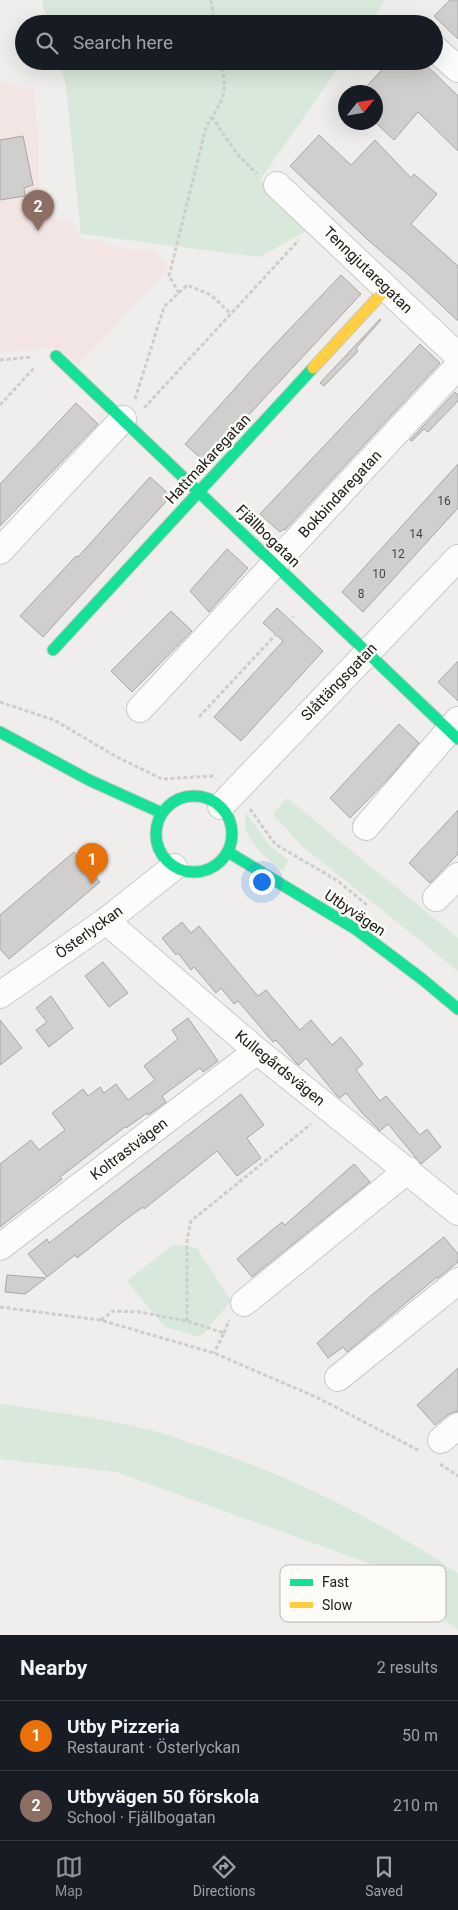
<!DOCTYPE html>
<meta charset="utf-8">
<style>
:root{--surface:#171b24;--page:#242831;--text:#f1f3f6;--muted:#9ea1a6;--line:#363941;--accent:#8c9099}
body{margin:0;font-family:Roboto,sans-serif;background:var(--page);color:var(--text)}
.compass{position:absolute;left:338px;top:85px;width:45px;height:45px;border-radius:50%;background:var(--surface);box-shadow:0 5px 20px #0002;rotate:59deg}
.you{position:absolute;left:261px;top:881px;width:18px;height:18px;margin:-12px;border:4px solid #fff;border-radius:50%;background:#1a73e8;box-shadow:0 0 0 8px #1a73e833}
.badge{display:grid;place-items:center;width:32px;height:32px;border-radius:50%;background:var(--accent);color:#fff;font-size:16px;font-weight:700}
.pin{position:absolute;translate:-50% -41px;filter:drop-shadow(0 1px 2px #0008)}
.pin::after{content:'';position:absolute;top:26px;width:18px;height:15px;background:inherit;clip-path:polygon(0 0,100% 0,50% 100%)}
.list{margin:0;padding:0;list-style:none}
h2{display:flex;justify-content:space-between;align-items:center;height:65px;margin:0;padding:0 20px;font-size:21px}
h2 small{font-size:16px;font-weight:400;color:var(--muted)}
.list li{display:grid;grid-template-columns:32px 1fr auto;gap:15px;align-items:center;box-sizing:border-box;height:70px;padding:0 20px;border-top:1px solid var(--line)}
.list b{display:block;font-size:19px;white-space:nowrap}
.list p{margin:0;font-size:16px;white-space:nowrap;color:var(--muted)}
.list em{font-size:16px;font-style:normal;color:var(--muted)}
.icon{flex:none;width:28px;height:28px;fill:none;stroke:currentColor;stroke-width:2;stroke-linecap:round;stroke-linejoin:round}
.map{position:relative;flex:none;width:458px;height:1635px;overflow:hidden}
.search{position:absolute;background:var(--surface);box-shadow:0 5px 20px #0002;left:15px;right:15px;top:15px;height:55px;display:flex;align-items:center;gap:12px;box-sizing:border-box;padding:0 18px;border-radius:28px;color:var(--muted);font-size:19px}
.sheet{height:205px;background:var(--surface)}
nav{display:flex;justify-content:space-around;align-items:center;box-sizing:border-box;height:70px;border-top:1px solid var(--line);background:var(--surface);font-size:14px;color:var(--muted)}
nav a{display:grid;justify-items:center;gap:2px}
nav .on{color:var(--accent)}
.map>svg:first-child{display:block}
.education{fill:#f4e5e5}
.green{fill:#d8e8da}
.building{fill:#d0cfce;stroke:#a8a7a6}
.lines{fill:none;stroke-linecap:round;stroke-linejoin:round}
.street-casing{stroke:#cacac8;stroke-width:28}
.fast-casing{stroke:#cacac8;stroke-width:13}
.slow-casing{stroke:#cacac8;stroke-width:13}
.path{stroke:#cdcdcc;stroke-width:3;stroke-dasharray:4 2.5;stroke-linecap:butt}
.street{stroke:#fdfcfc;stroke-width:26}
.fast{stroke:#16e098;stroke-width:11}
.slow{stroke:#ffcf43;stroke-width:11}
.labels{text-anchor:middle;stroke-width:5;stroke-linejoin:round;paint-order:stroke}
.number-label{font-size:12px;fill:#474645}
.street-label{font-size:15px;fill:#191917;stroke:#fdfcf8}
.key{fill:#fdfcf8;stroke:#b9b8b4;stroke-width:1}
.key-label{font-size:14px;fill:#191917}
</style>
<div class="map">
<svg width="458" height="1635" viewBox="0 0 458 1635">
<rect width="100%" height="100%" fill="#efeeec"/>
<path class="education" d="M0 82 34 89 38 138 39 187 46 199V217L72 223 81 239 101 241 110 246 152 251 169 264 163 275 78 365 56 347 0 353Z"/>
<g class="green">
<path d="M42 0H385L369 24H48Z"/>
<path d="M59 61H343L260 180 306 231 260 257 81 234 66 86Z"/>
<path d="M287 798 458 938V971L301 845 273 814Z"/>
<path d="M246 813 270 846 288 860 283 871C266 859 239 836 246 813Z"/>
<path d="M174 1244 197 1248 231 1301 200 1337 165 1327 127 1281Z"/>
<path d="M0 1404C50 1411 100 1418 150 1430 167 1434 183 1441 200 1446 294 1477 376 1519 458 1573V1630L374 1565 116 1472 0 1459Z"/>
</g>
<g class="building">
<path d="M450 0H458V39L434 16Z"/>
<path d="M390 61H422L458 96V151L418 112 394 140 376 123V92H370L365 88Z"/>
<path d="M319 135 351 165 375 140 411 178 414 174 437 194 411 224 458 266V321L410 276 368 240 290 166Z"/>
<path d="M23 136 33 185 24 188 25 196 0 200V140Z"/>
<path d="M341 275 361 294 205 462 185 444 265 355Z"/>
<path d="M380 319 381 320 356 348 358 351 324 386 320 383Z"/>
<path d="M420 344 440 363 285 530 284 529 280 532 260 514Z"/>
<path d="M455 392 458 395V401L428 432 424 429 412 441 410 440Z"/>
<path d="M76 403 98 424 0 526V484Z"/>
<path d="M458 464V508L363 612 342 592Z"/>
<path d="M150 477 171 496 43 637 20 616 76 556 78 557Z"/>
<path d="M227 549 248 568 209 612 190 591Z"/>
<path d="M277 608 323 651 241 741 214 717 283 641 263 623Z"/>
<path d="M171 611 192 631 132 692 111 671Z"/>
<path d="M458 661V701L438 682Z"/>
<path d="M399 724 419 743 390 777 350 818 330 798Z"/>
<path d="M458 810V854L430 883 409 863Z"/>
<path d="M74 852 100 882 9 959 0 949V915Z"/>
<path d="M182 922 191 933 199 926 258 996 266 990 300 1030 311 1020 332 1045 341 1037 363 1064 356 1070 380 1101 386 1096 420 1135 427 1129 441 1147 421 1164 388 1124 380 1131 362 1113 346 1093 340 1098 337 1096 306 1058 299 1065 297 1064 276 1040 273 1042 238 1001 234 1004 221 988 216 993 194 967 191 970 178 953 176 955 162 938Z"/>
<path d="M103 962 128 993 109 1007 85 976Z"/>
<path d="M51 996 73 1028 49 1047 36 1030 47 1022 36 1008Z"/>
<path d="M188 1018 218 1061 203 1072 200 1068 162 1096 166 1102 148 1115 147 1113 126 1128 125 1127 60 1177 62 1179 0 1227V1164L31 1140 39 1150 65 1130 52 1113 83 1089 88 1096 100 1087 104 1093 116 1084 128 1100 155 1080 144 1066 178 1039 172 1030Z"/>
<path d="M0 1020 22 1048 0 1065Z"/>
<path d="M241 1094 264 1125 247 1138 261 1158 237 1176 217 1151 144 1209 143 1207 125 1220 77 1258 75 1255 47 1277 28 1254 47 1239 49 1243Z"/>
<path d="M354 1164 370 1182 252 1277 237 1259 282 1222 285 1225Z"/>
<path d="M444 1237 458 1254V1262L438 1278 437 1277 347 1352 343 1347 328 1358 317 1343 373 1294Z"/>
<path d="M7 1275 46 1278 25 1294 5 1292Z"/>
<path d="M458 1368V1411L449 1414 435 1425 417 1405Z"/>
</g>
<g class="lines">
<g class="street-casing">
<g id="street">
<path d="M434 48 458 69"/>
<path d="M277 185 458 356"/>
<path d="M0 551 123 419"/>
<path d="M140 709 458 366"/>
<path d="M221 806 458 558"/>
<path d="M366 827 458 720"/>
<path d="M436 898 458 876"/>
<path d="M106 921 257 1051 458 1212"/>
<path d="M0 995 106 921 174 867"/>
<path d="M0 1247 257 1051"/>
<path d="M244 1303 408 1170"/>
<path d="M338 1378 458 1281"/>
<path d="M441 1440 458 1426"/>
</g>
</g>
<g class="fast-casing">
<g id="fast">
<path d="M56 356 458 739"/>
<path d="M53 650 313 368"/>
<path d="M0 732 89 780 162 813"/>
<circle cx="194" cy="834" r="38"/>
<path d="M228 852 357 930 422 979 458 1009"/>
</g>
</g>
<g class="slow-casing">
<path id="slow" d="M313 368 386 289"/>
</g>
<g class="path">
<path d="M211 0 215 24"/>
<path d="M221 61C226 88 227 94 212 117L237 154 257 174"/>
<path d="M179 293 169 276 206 127 212 117"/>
<path d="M0 360 32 357"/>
<path d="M135 399 164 307 187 285 211 295 230 313"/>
<path d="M0 405 34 368"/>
<path d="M144 408 299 240"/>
<path d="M0 702 54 720 117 757 162 779 212 776 215 779"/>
<path d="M199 717 293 616"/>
<path d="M250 809 275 844 338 881 367 905"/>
<path d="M0 1307 100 1320 214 1353 316 1397 420 1451"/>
<path d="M101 1320 113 1311 139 1312 187 1321 224 1333 214 1353"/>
<path d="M187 1321V1239L191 1221 311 1124"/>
<path d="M224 1333 229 1320"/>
<path d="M440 1464 458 1476"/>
</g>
<use href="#street" class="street"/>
<use href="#fast" class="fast"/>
<use href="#slow" class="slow"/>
</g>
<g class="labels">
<g class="number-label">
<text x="444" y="505">16</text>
<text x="416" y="538">14</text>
<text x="398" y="558">12</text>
<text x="379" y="578">10</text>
<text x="361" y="598">8</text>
</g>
<g class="street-label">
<text transform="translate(368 270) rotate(44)" y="5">Tenngjutaregatan</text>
<text transform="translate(208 459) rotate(-47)" y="5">Hattmakaregatan</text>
<text transform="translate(340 494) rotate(-47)" y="5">Bokbindaregatan</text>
<text transform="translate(268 536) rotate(44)" y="5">Fjällbogatan</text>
<text transform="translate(339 682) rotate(-46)" y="5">Slåttängsgatan</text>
<text transform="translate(355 913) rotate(34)" y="5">Utbyvägen</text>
<text transform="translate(89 932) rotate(-36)" y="5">Österlyckan</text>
<text transform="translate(280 1068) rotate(39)" y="5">Kullegårdsvägen</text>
<text transform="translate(129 1149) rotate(-37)" y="5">Koltrastvägen</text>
</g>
</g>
<rect x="280" y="1565" width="166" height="57" rx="8" class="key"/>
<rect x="290" y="1579" width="23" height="7" fill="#16e098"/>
<rect x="290" y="1602" width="23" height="6" fill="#ffcf43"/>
<g class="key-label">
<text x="322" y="1587">Fast</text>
<text x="322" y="1610">Slow</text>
</g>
</svg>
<svg class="compass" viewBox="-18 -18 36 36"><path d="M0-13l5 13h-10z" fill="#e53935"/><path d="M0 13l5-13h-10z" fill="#9ea1a6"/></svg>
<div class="you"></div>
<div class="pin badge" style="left:92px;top:884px;background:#e8710a">1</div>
<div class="pin badge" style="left:38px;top:231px;background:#8d6e63">2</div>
<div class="search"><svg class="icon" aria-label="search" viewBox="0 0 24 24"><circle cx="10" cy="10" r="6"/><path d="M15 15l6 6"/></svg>Search here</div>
</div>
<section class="sheet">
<h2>Nearby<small>2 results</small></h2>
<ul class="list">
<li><span class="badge" style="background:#e8710a">1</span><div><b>Utby Pizzeria</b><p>Restaurant · Österlyckan</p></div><em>50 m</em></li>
<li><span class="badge" style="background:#8d6e63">2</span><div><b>Utbyvägen 50 förskola</b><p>School · Fjällbogatan</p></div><em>210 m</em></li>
</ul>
</section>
<nav>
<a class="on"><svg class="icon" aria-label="map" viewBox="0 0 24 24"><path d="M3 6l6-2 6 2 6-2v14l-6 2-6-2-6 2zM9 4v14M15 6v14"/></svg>Map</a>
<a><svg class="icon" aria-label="directions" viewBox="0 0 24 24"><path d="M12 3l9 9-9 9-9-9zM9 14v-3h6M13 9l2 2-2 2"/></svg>Directions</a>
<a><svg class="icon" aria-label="saved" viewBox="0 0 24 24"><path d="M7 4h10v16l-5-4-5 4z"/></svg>Saved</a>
</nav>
